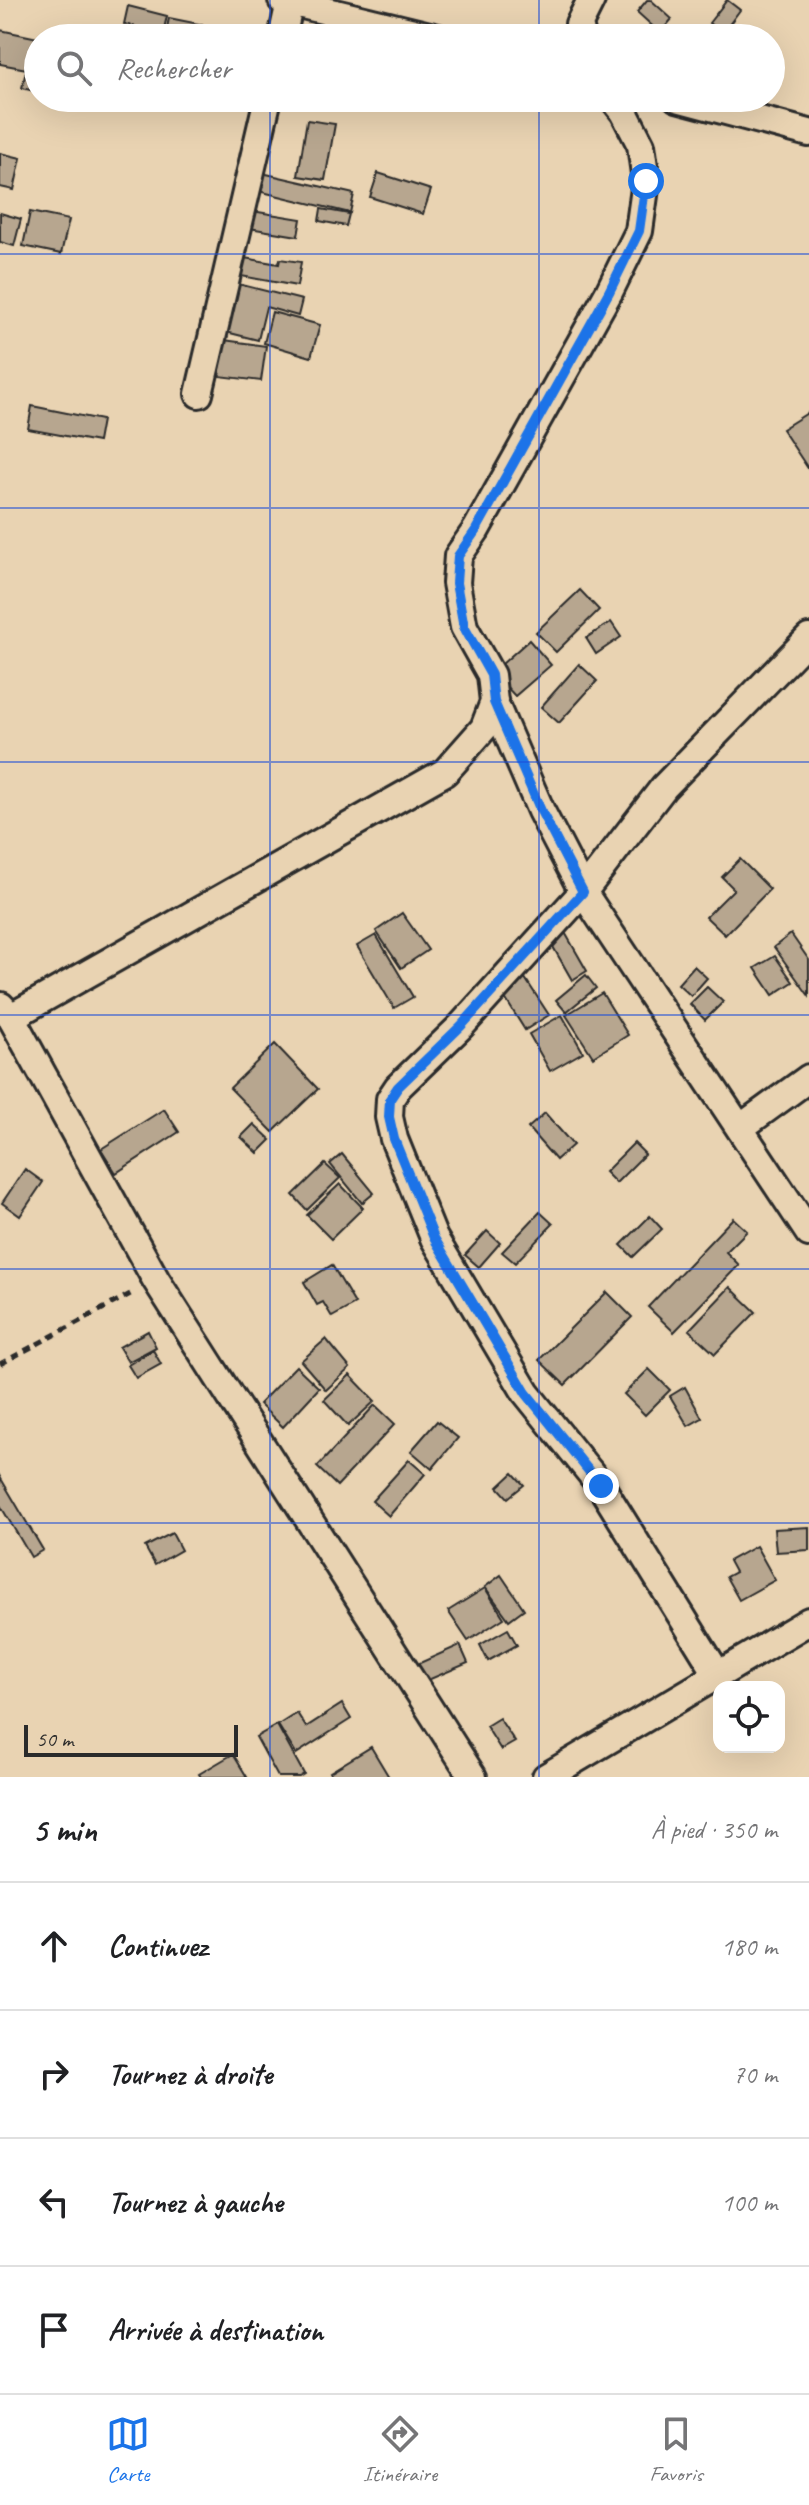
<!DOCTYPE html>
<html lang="fr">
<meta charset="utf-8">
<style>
:root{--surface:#fff;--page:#f6f6f6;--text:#202124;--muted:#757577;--line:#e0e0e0;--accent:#1a73e8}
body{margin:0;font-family:Caveat,sans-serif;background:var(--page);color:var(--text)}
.controls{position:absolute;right:24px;bottom:24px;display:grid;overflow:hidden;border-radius:16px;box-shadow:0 8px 32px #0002}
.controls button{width:72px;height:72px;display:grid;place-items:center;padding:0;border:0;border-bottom:2px solid var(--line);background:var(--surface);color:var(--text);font:40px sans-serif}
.scale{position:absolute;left:24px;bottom:20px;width:214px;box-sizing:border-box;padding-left:8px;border:4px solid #2b2b2b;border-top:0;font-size:22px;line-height:28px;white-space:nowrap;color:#2b2b2b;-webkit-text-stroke:6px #e9d3b2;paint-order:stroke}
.stop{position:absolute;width:24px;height:24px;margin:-18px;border:6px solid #1a73e8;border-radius:50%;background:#fff}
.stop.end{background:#1a73e8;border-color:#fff;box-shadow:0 2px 8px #0008}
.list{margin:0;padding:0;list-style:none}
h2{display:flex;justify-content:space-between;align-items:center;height:104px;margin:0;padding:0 32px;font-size:34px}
h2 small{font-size:26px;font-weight:400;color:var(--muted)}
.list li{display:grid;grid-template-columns:52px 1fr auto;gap:24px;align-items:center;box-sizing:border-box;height:128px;padding:0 32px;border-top:2px solid var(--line)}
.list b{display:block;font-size:30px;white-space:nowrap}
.list em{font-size:26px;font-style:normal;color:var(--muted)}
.icon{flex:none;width:44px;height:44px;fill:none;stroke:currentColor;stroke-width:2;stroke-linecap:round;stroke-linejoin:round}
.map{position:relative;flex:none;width:809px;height:1777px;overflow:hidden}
.search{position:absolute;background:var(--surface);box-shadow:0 8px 32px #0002;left:24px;right:24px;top:24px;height:88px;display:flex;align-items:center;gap:20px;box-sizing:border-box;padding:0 28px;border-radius:44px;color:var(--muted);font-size:30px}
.sheet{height:616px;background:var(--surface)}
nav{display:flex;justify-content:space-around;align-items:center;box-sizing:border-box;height:112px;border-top:2px solid var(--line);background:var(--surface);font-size:22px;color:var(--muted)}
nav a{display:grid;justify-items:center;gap:4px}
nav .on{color:var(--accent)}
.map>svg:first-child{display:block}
.building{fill:#b7a68f;stroke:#2b2b2b;stroke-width:2}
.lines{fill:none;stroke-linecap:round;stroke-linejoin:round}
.minor-casing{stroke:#2b2b2b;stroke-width:32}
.path{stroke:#2b2b2b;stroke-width:5;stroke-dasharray:8 6;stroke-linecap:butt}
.minor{stroke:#e9d3b2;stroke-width:26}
.route{stroke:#1a73e8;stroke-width:10}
.grid{fill:none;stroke:#1d4ed8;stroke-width:2;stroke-opacity:0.55}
</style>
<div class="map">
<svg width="809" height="1777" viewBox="0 0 809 1777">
<rect width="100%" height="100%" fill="#e9d3b2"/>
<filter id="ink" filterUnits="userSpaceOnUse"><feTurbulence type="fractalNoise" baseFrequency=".0125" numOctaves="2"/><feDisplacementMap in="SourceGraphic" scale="16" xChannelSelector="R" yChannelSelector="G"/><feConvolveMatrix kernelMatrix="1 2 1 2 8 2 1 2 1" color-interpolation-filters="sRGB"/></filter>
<g filter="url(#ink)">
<g class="building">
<path d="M647 0H651L672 19 660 33 637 12Z"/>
<path d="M727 0 740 10 722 34 709 23Z"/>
<path d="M128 6 167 16 163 33 124 24Z"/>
<path d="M169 18 204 25 202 38H165Z"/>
<path d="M0 30 38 38 32 70 0 64Z"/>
<path d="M26 71 38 74V92L22 88Z"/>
<path d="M307 120 335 124 325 180 298 176Z"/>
<path d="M0 153 21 158 14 190 0 187Z"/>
<path d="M262 173 354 194 350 213 258 191Z"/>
<path d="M378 173 431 190 423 214 370 197Z"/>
<path d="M321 209 349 214 346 226 319 221Z"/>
<path d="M252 211 301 219 298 236 249 228Z"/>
<path d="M30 212 69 220 61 254 23 246Z"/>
<path d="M0 213 21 219 14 246 0 242Z"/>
<path d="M244 258 279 264 280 259 301 262 297 286 241 276Z"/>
<path d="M234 283 302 300 298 316 266 307 258 340 222 331Z"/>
<path d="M272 312 320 325 311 357 264 343Z"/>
<path d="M224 340 266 346 261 381 219 376Z"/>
<path d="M32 406 102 420 98 442 28 429Z"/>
<path d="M809 412V470L782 429Z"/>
<path d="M580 590 599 610 556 652 536 632Z"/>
<path d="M611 622 621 637 596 654 586 638Z"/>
<path d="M529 640 551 665 515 696 493 672Z"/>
<path d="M579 664 597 681 559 723 541 707Z"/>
<path d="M740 859 770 889 725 935 706 917 734 889 722 877Z"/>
<path d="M402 913 428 950 401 968 376 931Z"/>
<path d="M563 929 587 971 572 980 548 938Z"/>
<path d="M791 934 809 960V996L774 947Z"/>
<path d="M376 935 413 997 394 1008 357 946Z"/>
<path d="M775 956 793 982 773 995 755 968Z"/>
<path d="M694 966 707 978 691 996 678 984Z"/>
<path d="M521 972 549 1015 525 1030 498 987Z"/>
<path d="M586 975 596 988 566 1012 556 1000Z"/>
<path d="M707 987 723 1002 705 1020 690 1004Z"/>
<path d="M602 993 628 1035 593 1057 566 1015Z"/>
<path d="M562 1015 583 1052 550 1071 529 1034Z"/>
<path d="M275 1044 318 1089 273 1132 230 1088Z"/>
<path d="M164 1109 179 1132 116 1173 101 1149Z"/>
<path d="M545 1113 573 1145 556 1160 528 1128Z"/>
<path d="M254 1124 271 1140 258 1153 241 1137Z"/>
<path d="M634 1143 645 1154 616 1183 605 1172Z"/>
<path d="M342 1154 374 1193 362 1203 330 1164Z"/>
<path d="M325 1164 340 1178 307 1210 293 1195Z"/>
<path d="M25 1169 43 1182 20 1216 2 1203Z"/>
<path d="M340 1184 363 1208 331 1239 307 1215Z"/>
<path d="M540 1212 553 1224 515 1263 502 1252Z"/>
<path d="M650 1216 662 1229 633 1257 621 1245Z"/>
<path d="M733 1218 747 1231 726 1252 739 1265 674 1332 648 1307Z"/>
<path d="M487 1231 500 1243 479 1267 465 1255Z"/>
<path d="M332 1265 355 1304 332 1317 323 1302 317 1305 304 1282Z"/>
<path d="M730 1287 756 1312 715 1354 689 1330Z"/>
<path d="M607 1292 632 1317 565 1385 539 1360Z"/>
<path d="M148 1331 156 1347 128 1362 119 1347Z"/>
<path d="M326 1339 350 1368 326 1390 301 1361Z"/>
<path d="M153 1350 161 1364 136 1378 128 1365Z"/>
<path d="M296 1366 319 1388 283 1427 259 1404Z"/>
<path d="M649 1369 670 1390 645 1415 624 1394Z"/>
<path d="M350 1375 375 1401 348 1426 324 1400Z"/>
<path d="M685 1387 702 1418 688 1426 670 1396Z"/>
<path d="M375 1405 395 1424 337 1486 317 1467Z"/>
<path d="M437 1421 458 1438 432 1469 411 1451Z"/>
<path d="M409 1460 425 1474 389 1516 372 1501Z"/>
<path d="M513 1473 524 1485 508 1498 498 1487Z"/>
<path d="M0 1477 43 1550 31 1557 0 1505Z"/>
<path d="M809 1527V1550L776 1552 774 1529Z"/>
<path d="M172 1533 181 1550 155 1565 145 1547Z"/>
<path d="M756 1546 775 1580 739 1600 726 1577 735 1572 729 1561Z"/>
<path d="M501 1575 524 1609 509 1620 485 1587Z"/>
<path d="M485 1588 504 1618 468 1641 448 1611Z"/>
<path d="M508 1629 517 1645 488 1661 480 1645Z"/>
<path d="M460 1645 468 1663 421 1683 413 1666Z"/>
<path d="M342 1704 351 1719 296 1754 278 1725 297 1713 306 1727Z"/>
<path d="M499 1718 515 1742 501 1750 486 1726Z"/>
<path d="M277 1725 304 1774 299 1777H278L256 1737Z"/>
<path d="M371 1747 389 1777H333L330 1772Z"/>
<path d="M233 1754 247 1777H201L199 1774Z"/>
</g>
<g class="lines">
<g class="minor-casing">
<g id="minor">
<path d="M282 0 438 38"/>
<path d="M282 38 290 2"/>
<path d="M582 38 579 24 591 0"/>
<path d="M677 98 809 133"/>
<path d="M199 394 268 98"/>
<path d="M494 702 541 811 583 892 809 1233"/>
<path d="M1 1006 11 1017 156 1280 473 1777"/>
<path d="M11 1017 445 772 484 728 494 702 491 675 464 627 456 583 458 556 476 530 609 292 639 231 646 181 641 145 624 112 613 98"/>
<path d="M740 1128 809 1078"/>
<path d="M718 1675 601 1486 526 1393 434 1238 394 1139 389 1117 390 1099 398 1087 461 1026 583 892 664 787 809 638"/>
<path d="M546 1777 809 1621"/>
</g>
</g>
<path class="path" d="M0 1364 134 1292"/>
<use href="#minor" class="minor"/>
</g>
</g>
<g class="lines" filter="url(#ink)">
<path class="route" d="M601 1486 526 1393 434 1238 394 1139 389 1117 390 1099 398 1087 461 1026 583 892 541 811 494 702 491 675 464 627 456 583 458 556 476 530 609 292 639 231 646 181"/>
</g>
<path class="grid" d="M270 0V38M539 0V38M270 98V1777M539 98V1777M0 254H809M0 508H809M0 762H809M0 1015H809M0 1269H809M0 1523H809"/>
</svg>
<div class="controls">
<button><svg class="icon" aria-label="locate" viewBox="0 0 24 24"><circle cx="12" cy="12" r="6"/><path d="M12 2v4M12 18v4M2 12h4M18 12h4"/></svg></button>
</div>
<div class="scale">50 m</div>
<div class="stop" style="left:646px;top:181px"></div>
<div class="stop end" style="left:601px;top:1486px"></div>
<div class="search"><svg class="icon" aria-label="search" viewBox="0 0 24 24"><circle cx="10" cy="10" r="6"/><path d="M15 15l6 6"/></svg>Rechercher</div>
</div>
<section class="sheet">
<h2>5 min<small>À pied · 350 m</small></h2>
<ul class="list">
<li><svg class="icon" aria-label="ahead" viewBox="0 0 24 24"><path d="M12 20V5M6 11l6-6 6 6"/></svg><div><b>Continuez</b></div><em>180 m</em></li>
<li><svg class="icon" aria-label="right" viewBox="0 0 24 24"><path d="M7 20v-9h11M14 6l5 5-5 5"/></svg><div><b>Tournez à droite</b></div><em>70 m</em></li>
<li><svg class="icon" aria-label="left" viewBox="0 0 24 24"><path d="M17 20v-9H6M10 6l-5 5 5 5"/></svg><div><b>Tournez à gauche</b></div><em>100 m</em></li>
<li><svg class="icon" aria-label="arrive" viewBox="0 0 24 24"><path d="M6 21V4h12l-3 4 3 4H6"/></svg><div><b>Arrivée à destination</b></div></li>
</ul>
</section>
<nav>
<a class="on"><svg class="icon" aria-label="map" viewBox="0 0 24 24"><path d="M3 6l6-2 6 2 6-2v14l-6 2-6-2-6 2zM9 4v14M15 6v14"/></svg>Carte</a>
<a><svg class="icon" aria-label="directions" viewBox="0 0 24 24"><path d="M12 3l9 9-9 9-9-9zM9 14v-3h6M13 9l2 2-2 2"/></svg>Itinéraire</a>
<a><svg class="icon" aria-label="saved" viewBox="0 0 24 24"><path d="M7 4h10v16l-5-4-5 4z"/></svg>Favoris</a>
</nav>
